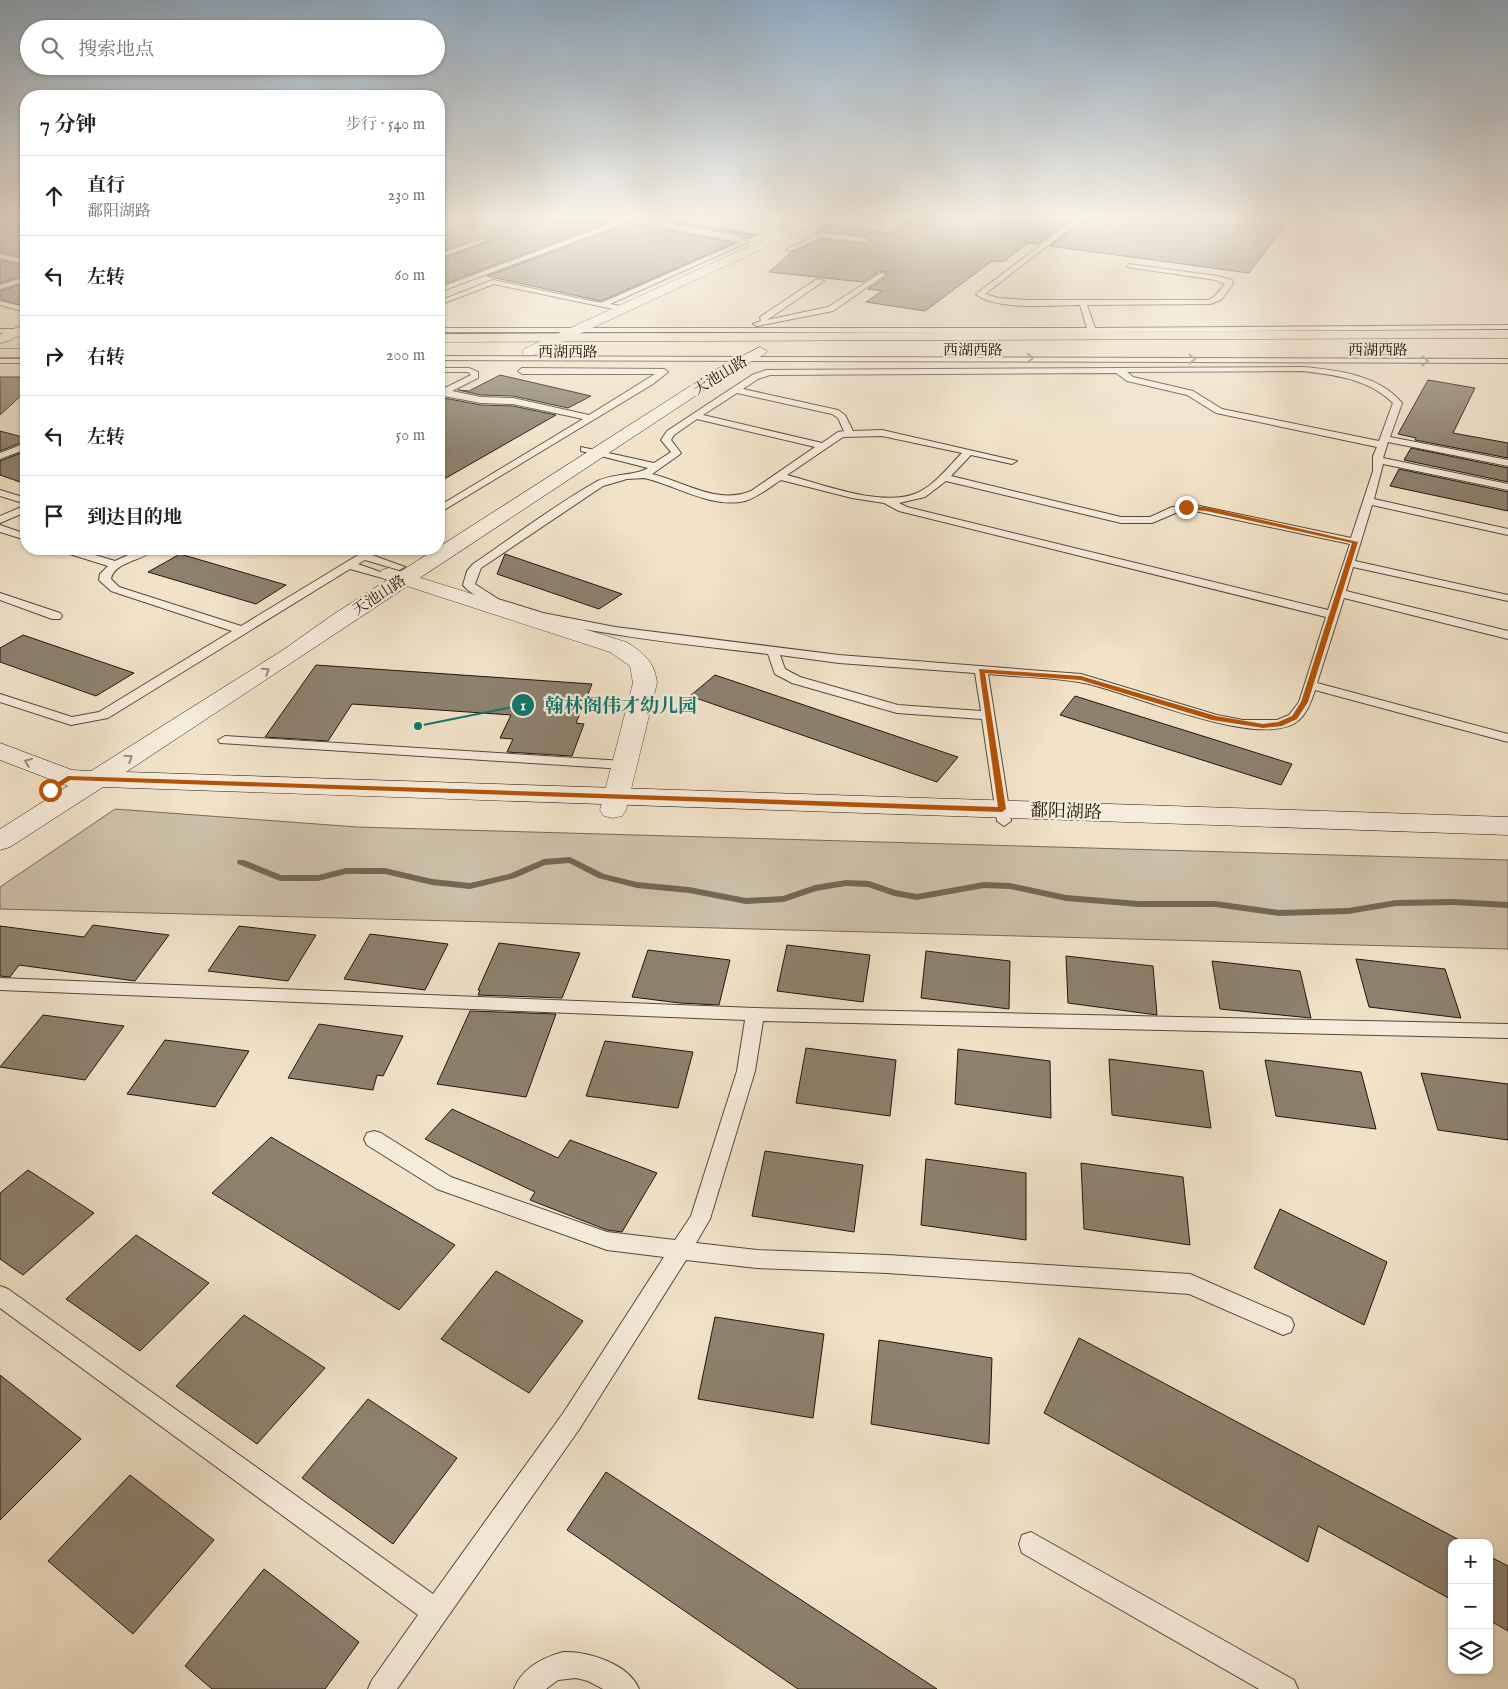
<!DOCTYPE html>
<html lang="zh">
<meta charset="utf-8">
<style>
:root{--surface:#fff;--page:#f6f6f6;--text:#222;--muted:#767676;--line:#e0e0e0}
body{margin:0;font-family:"IM FELL English","Noto Serif SC",serif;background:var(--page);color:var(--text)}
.controls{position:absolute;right:15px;bottom:15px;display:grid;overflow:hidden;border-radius:10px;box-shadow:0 1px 4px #0004}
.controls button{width:45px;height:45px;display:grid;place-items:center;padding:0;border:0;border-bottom:1px solid var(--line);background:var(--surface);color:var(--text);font:25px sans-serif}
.stop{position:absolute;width:15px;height:15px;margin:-11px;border:4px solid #b45309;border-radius:50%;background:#fff}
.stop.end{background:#b45309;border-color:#fff;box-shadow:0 1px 5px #0008}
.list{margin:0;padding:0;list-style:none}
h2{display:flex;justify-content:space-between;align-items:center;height:65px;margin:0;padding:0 20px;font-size:21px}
h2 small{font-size:16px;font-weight:400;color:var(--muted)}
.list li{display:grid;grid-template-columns:32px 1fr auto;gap:15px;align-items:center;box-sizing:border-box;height:80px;padding:0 20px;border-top:1px solid var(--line)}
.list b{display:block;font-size:19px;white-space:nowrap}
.list p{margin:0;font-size:16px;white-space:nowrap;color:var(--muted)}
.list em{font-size:16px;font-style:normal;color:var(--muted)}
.icon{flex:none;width:28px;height:28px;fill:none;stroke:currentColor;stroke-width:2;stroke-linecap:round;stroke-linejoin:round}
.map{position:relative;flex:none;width:1508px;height:1689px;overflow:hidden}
.search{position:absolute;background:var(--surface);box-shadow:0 1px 4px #0004;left:20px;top:20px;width:425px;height:55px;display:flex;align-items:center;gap:12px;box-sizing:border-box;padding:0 18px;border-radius:28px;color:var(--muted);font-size:19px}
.panel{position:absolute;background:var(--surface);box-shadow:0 1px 4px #0004;left:20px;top:90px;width:425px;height:465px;border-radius:20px}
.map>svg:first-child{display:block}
.green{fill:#cdbfa8;stroke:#766b5a}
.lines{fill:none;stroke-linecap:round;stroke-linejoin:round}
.stream{fill:#736757;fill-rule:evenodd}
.building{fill:#8d816e;stroke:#20170d}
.lane-casing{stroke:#544a3c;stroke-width:2}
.street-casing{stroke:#544a3c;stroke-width:1}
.secondary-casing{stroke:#20170d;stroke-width:1}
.primary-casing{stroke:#20170d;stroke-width:1}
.lane{fill:#f6ecdb;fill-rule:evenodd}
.street{fill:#f6ecdb;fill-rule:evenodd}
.secondary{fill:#f6ecdb;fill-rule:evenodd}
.primary{fill:#f1e2c8;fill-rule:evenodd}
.oneway{stroke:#968c7e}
.route{fill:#b45309}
.labels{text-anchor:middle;stroke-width:4.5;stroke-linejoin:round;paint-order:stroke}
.far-street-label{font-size:15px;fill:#20170d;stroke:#f6ecdb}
.street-label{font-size:18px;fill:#20170d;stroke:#f6ecdb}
.leader{fill:none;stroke:#0f766e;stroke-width:2}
.callout-dot{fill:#0f766e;stroke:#f6ecdb;stroke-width:2}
.mark-label{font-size:15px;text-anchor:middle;font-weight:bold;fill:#fff}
.callout-label{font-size:19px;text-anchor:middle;font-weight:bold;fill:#0f766e;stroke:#f6ecdb;stroke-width:4.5;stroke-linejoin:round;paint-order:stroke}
</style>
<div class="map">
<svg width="1508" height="1689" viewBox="0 0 1508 1689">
<rect width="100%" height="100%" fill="#f1e2c8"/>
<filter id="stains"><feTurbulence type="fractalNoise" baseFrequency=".004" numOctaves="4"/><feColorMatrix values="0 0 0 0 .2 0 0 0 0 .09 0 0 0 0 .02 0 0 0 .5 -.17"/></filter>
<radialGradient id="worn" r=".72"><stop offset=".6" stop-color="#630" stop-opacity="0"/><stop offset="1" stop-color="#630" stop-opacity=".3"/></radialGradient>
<path class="green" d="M115 809 357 827 1508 860V949L0 909V887Z"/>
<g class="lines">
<path class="stream" d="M570 857 604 874 637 882 689 887 746 898 783 896 815 885 846 880 869 881 895 890 917 894 984 882 1010 883 1066 895 1139 901H1215L1279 910 1348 908 1396 900 1453 899 1508 902V908L1453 905 1396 906 1348 914 1279 916 1215 907H1139L1066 901 1010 889 984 888 917 900 894 896 868 887 846 886 816 891 784 902 746 904 689 893 637 888 598 878 569 863 545 865 515 878 470 889 432 885 385 874H346L318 881H280L238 864 237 862 238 860H244L281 875H318L346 868H385L432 879 470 883 509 874 544 859Z"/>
</g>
<g class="building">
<path d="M0 216H26V258L0 252Z"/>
<path d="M488 216H625L439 286V260L490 241 482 237 439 252V233Z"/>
<path d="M718 216H777L761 221Z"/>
<path d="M915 216H1076L1038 244 1028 243 1003 262 992 261 925 311 866 302 882 291 868 289 887 276 886 272 880 271 863 282 769 272 792 252 822 239 865 244 870 241 865 236 821 231 816 233 827 224 888 233Z"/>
<path d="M1088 216H1292L1249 273 1050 246Z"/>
<path d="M670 221 756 235 747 239 738 234Z"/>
<path d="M630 223 734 243 601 301 487 276Z"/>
<path d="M0 260 26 266V275L0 283Z"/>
<path d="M26 283V307L0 299V291Z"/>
<path d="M500 375 591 396 568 408 513 396 481 395 458 390 469 391Z"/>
<path d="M0 377H26V391L0 415Z"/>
<path d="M1428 380 1475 388 1453 433 1508 443V458L1415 440 1416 438 1398 434Z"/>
<path d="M439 397 481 405 513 406 556 415 439 482Z"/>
<path d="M0 431 26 438V441L0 451Z"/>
<path d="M1411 448 1508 468V482L1404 460Z"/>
<path d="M26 451V484L0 475V461Z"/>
<path d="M1399 469 1508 492V511L1390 486Z"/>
<path d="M180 554 286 585 256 604 148 572Z"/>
<path d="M505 554 622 594 599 609 497 574Z"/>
<path d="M23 635 134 673 96 696 0 662V648Z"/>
<path d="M316 665 592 684 576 723 584 724 572 756 507 752 513 739 500 738 511 715 352 704 328 741 265 737Z"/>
<path d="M715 675 958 757 937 782 690 696Z"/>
<path d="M1075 696 1292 764 1281 785 1060 715Z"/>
<path d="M93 925 169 935 135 981 19 965 10 977 0 976V926L84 937Z"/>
<path d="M239 926 316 935 288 981 208 971Z"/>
<path d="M370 934 448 944 425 990 344 979Z"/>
<path d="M499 943 580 953 562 998 478 995 480 990H478Z"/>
<path d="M787 945 870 955 863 1002 777 991Z"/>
<path d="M648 950 730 960 719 1005 680 1003 632 997Z"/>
<path d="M926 951 1010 961 1009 1009 921 998Z"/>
<path d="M1066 956 1153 966 1157 1015 1068 1003Z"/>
<path d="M1356 959 1445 969 1461 1018 1369 1007Z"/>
<path d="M1212 961 1300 971 1311 1018 1220 1009Z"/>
<path d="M470 1011 556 1014 526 1097 437 1084Z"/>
<path d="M43 1015 124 1026 85 1080 0 1067Z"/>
<path d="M319 1024 403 1036 383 1076 377 1075 373 1090 288 1078Z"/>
<path d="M165 1040 249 1051 215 1107 127 1094Z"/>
<path d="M605 1041 693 1052 678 1108 586 1096Z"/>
<path d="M806 1048 896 1060 890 1116 796 1103Z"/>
<path d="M958 1049 1050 1061 1051 1118 955 1104Z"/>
<path d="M1109 1059 1203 1071 1211 1128 1112 1115Z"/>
<path d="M1265 1060 1361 1072 1376 1129 1276 1116Z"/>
<path d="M1421 1073 1508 1084V1140L1438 1130Z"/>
<path d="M452 1109 558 1158 570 1140 657 1173 622 1232 607 1230 530 1200 535 1192 425 1139Z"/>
<path d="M271 1137 455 1245 399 1310 212 1193Z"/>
<path d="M765 1151 863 1165 854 1232 752 1216Z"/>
<path d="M926 1159 1026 1173V1240L921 1225Z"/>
<path d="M1081 1163 1183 1177 1190 1245 1084 1229Z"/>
<path d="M28 1170 94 1213 23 1275 0 1259V1193Z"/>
<path d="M1280 1209 1387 1262 1364 1325 1254 1268Z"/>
<path d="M136 1235 209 1283 140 1351 66 1299Z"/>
<path d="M496 1271 583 1321 529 1393 441 1339Z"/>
<path d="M244 1315 325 1368 257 1444 176 1386Z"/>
<path d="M715 1317 824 1334 813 1418 698 1399Z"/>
<path d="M1079 1338 1465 1543H1452V1600L1318 1526 1308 1562 1044 1413Z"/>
<path d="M879 1340 992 1358 989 1444 871 1424Z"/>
<path d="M0 1375 81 1439 0 1520Z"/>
<path d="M368 1399 457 1458 393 1544 302 1478Z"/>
<path d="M606 1472 937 1689H798L567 1530Z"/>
<path d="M130 1475 214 1540 133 1634 48 1561Z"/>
<path d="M1489 1556 1508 1566V1631L1489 1620Z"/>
<path d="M264 1569 359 1642 325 1689H212L185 1666Z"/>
</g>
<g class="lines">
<g class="lane-casing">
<g id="lane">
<path d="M631 216 738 236 748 242 610 304 626 307 627 309 623 311 494 284 439 305V301L493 280 601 303 740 242 630 221 439 292V288Z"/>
<path d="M690 216C714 216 737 222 761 223 770 223 777 216 787 216L771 224 798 230 795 232Z"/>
<path d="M1079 216H1086L985 294 999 298 1029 300H1209L1215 296 1225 284 1216 280 1127 267 1129 264 1217 276 1232 280 1233 284 1221 300 1210 304 1087 305 1095 328 1508 325V329L1097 332 1098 336 1094 338 1089 332H439V328H1087L1080 305C1054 305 996 311 976 294Z"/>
<path d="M821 233 865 238 868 240 865 242 822 237 791 251 786 250Z"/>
<path d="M483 239 488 240 439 258V254Z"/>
<path d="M0 254 26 260V264L0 258Z"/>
<path d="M881 273 886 274 833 311 757 326 753 324 761 321 760 317 817 279 824 281 767 320 828 307Z"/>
<path d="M26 277V281L0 289V285Z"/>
<path d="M0 301 21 306 22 308 18 310 0 305Z"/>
<rect x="0" y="329" width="26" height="4"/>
<path d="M439 356 1508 359V363L439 360Z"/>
<rect x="0" y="359" width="26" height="4"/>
<path d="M1303 367C1337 370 1379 375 1402 403L1390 437 1508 460V466L1388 442 1383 458 1508 484V490L1383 464 1374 499 1508 529V535L1372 505 1355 561 1508 595V601L1353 567 1346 591 1508 631V639L1344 598 1317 683 1508 734V742L1315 690C1312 700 1307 713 1299 720 1262 753 1124 689 1079 682 1049 677 1018 677 988 674L1011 821 1004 826 997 821 982 719 897 713 792 683 775 674 768 654C706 646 500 629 463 585L467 571 473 564C513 537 552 507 594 483 610 473 636 476 648 468L581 451V447L654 463 671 452 661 440 667 431 752 375 766 370ZM1303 371C1335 375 1369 379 1393 403L1379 441 1222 409 1193 391 1133 377 1127 372ZM1116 373 1127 381 1187 395 1216 413 1377 447 1373 456V471L1351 538 1195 505 1172 507 1150 517H1121L951 476 971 455 1012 464 1017 461 882 430 853 431 845 415 838 410 743 389 758 379 770 375ZM737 393 832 414 838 418 844 431 838 432 822 443 703 415ZM697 419 815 447 751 491C717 505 685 482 652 474L679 455 681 453 671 440 674 435ZM882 436 962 453C948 467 935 485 917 493 882 508 822 484 787 475L843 437ZM644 478C676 485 711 509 745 501 758 497 770 487 781 480L852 498 884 503 899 511 1326 617 1299 702 1289 715 1277 720H1243L1217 715 1081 674 839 655 615 627 543 613 498 599 475 584 481 568 603 486 627 479ZM946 481 1121 523H1152L1178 512 1195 511 1350 544 1328 610 907 507 899 503 925 497ZM780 655 839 663 975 673 981 711 898 705 800 677 785 669Z"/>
<path d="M439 368H469L478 372V378L452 391 481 397 513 398 589 415 655 374H522L518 371 522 368 664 369 668 372 653 384 439 513V506L583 419 513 404 481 403 439 395V391L471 375 468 372H439Z"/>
<path d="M26 443V449L0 459V453Z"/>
<path d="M0 490 26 498V504L0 496Z"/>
<path d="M26 505V512L0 523V516Z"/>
<path d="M0 525 26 534V540L0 532Z"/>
<path d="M59 549H75L115 561 141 549H154C145 561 114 561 111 579L119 587 241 626 368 549H380L372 555 405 567 399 570 365 560 358 564 392 576 386 579 350 569 108 718 71 725 0 702V694L72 717 99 712 232 631 111 591 99 580 100 574 108 566 60 551Z"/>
<path d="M0 593 60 613 62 616 60 619H52L0 600Z"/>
<path d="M225 736 624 761 631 765 624 769 220 743 218 740Z"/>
<path d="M0 978 755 1008 1508 1024V1038L763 1021 755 1071 710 1219 696 1243 757 1250 887 1255 1190 1274 1291 1318 1294 1325 1291 1332 1283 1335 1189 1294 887 1273 757 1268 686 1260 580 1428 397 1689H368L372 1680 418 1615 0 1308V1286L8 1289 433 1594 564 1412 664 1257 607 1250 437 1189 367 1145 364 1139 367 1133 374 1131 381 1133 451 1177 607 1232 675 1240 691 1216 737 1071 745 1020 0 990Z"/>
<path d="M1031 1532 1294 1680 1298 1689H1259L1022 1553 1019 1544 1022 1535Z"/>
<path d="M563 1652C588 1651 629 1664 639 1689H603L588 1681 576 1678 558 1680 546 1689H514C522 1668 542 1658 563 1652Z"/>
</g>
</g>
<g class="street-casing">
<g id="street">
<path d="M661 216H689L784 231 817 216H833L534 355H524L522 352 524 349 772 236 667 219Z"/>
<path d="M26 324V333L6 341 0 339 1 334Z"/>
<path d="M389 568 626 642C643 652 655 662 657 683L626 810 622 816 613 818 604 816 600 810 633 683 630 666 610 652 382 578 379 574 382 570Z"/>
</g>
</g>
<g class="secondary-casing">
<g id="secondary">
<path d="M6 333 13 337 11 340 0 343V334Z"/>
<path d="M760 347 767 351 765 354 727 375 126 772 1508 817V835L103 787 10 847 0 850V829L68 786 0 760V743L72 770 91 771 283 650 334 614 717 369Z"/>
</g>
</g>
<g class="primary-casing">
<g id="primary">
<path d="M1508 330V338L439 342V334Z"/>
<rect x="0" y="349" width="26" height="8"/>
</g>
</g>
<use href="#lane" class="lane"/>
<use href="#street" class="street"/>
<use href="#secondary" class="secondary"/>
<use href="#primary" class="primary"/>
</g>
<defs><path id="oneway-chevron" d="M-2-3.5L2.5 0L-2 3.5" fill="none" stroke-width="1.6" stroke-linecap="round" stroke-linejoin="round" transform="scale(1.25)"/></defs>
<g class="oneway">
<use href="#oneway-chevron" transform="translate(1030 358)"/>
<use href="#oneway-chevron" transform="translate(1192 359)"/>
<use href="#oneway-chevron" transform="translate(1425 361) rotate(1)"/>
<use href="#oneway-chevron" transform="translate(266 671) rotate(-33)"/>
<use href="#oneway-chevron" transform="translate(129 758) rotate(-33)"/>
<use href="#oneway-chevron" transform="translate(28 762) rotate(-158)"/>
</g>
<linearGradient id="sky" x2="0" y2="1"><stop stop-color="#8fabc2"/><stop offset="0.48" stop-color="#f9f2e6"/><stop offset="1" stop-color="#f9f2e6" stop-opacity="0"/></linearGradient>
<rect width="1508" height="453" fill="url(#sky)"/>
<path class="route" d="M1186 506 1206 507 1358 542 1308 702 1297 719 1282 726 1263 728 1212 720 1080 680 985 673 1006 809 1002 812 70 780 53 791 46 790 68 776 998 807 979 669 1081 676 1216 716 1263 724 1278 722 1292 716 1301 702 1352 543 1206 511 1184 509Z"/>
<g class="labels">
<g class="far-street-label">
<text x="973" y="355">西湖西路</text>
<text x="1378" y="355">西湖西路</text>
<text x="568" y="357">西湖西路</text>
<text transform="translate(720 375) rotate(-31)" y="5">天池山路</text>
<text transform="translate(379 595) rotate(-33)" y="5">天池山路</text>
</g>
<g class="street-label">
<text transform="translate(1066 811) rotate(2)" y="6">鄱阳湖路</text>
</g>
</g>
<path class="leader" d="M418 726L523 705"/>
<g class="callout-dot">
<circle cx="418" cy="726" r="5"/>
<circle cx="523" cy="705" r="12"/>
</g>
<g class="mark-label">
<text x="523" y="710">1</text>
</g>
<g class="callout-label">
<text x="621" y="712">翰林阁伟才幼儿园</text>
</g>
<rect width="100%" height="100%" filter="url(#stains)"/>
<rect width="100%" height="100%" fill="url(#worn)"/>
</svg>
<div class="controls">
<button>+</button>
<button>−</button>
<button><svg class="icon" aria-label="layers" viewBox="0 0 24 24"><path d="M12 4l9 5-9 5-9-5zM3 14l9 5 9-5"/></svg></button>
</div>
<div class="stop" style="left:50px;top:790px"></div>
<div class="stop end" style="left:1186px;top:507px"></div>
<div class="search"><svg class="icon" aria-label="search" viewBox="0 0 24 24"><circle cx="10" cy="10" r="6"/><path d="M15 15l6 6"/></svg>搜索地点</div>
<section class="panel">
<h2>7 分钟<small>步行 · 540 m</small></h2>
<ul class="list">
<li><svg class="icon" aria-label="ahead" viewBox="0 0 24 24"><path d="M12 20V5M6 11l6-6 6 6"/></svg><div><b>直行</b><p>鄱阳湖路</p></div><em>230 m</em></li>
<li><svg class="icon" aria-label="left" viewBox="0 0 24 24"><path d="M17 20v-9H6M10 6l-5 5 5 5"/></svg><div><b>左转</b></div><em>60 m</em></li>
<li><svg class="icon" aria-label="right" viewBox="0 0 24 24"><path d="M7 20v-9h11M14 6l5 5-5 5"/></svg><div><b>右转</b></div><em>200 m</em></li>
<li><svg class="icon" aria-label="left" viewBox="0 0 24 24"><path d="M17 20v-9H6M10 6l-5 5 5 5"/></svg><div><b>左转</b></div><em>50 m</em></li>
<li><svg class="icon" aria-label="arrive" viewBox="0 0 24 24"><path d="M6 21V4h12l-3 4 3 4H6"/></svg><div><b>到达目的地</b></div></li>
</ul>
</section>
</div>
